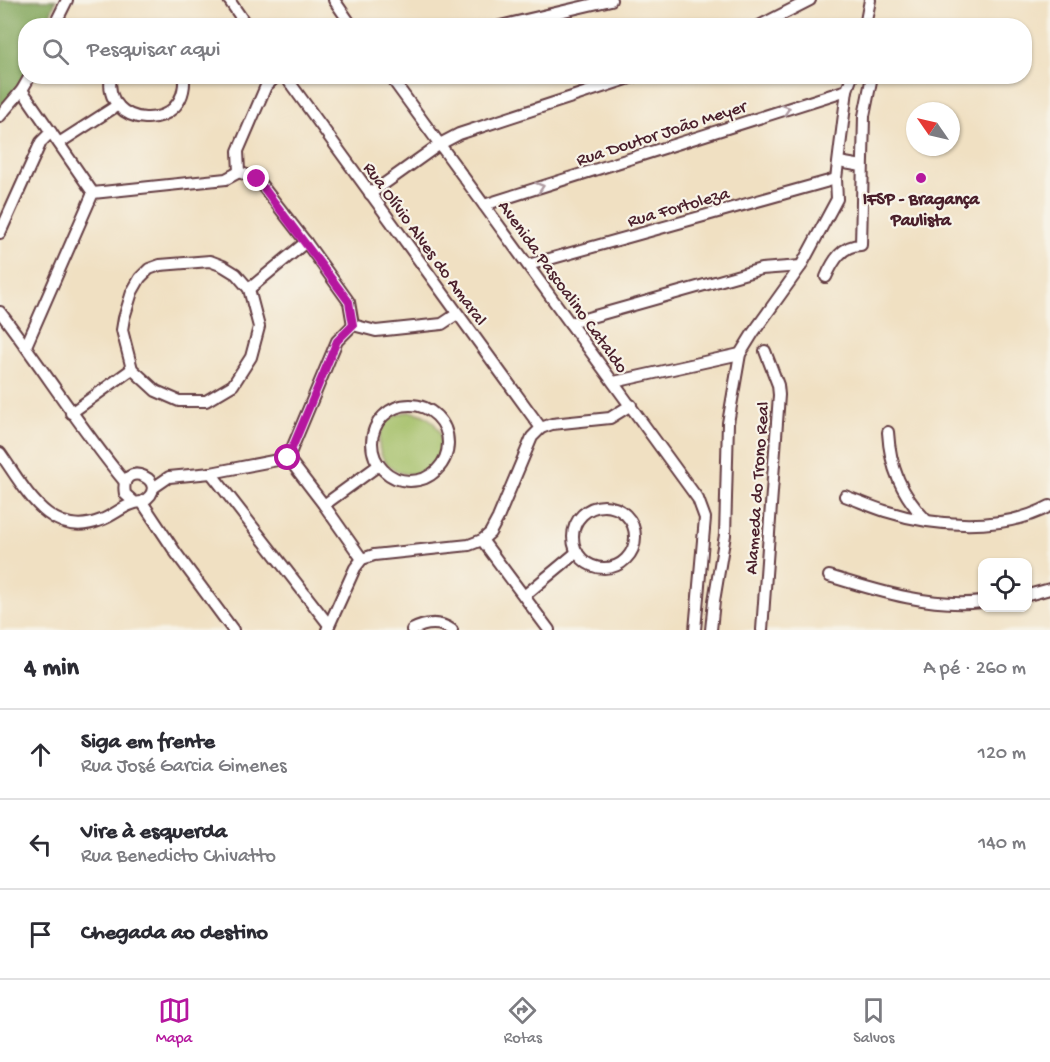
<!DOCTYPE html>
<html lang="pt">
<meta charset="utf-8">
<style>
:root{--surface:#fff;--page:#f2f2f3;--text:#2b2b33;--muted:#7c7c81;--line:#e1e1e2;--accent:#b5179e}
body{margin:0;font-family:"Gochi Hand",sans-serif;background:var(--page);color:var(--text)}
.controls{position:absolute;right:18px;bottom:18px;display:grid;overflow:hidden;border-radius:12px;box-shadow:0 2px 4px #0004}
.controls button{width:54px;height:54px;display:grid;place-items:center;padding:0;border:0;border-bottom:2px solid var(--line);background:var(--surface);color:var(--text);font:30px sans-serif}
.compass{position:absolute;left:906px;top:102px;width:54px;height:54px;border-radius:50%;background:var(--surface);box-shadow:0 2px 4px #0004;rotate:304deg}
.stop{position:absolute;width:18px;height:18px;margin:-14px;border:4px solid #b5179e;border-radius:50%;background:#fff}
.stop.end{background:#b5179e;border-color:#fff;box-shadow:0 2px 6px #0008}
.list{margin:0;padding:0;list-style:none}
h2{display:flex;justify-content:space-between;align-items:center;height:78px;margin:0;padding:0 24px;font-size:26px}
h2 small{font-size:20px;font-weight:400;color:var(--muted)}
.list li{display:grid;grid-template-columns:39px 1fr auto;gap:18px;align-items:center;box-sizing:border-box;height:90px;padding:0 24px;border-top:2px solid var(--line)}
.list b{display:block;font-size:22px;white-space:nowrap}
.list p{margin:0;font-size:20px;white-space:nowrap;color:var(--muted)}
.list em{font-size:20px;font-style:normal;color:var(--muted)}
.icon{flex:none;width:33px;height:33px;fill:none;stroke:currentColor;stroke-width:2;stroke-linecap:round;stroke-linejoin:round}
.map{position:relative;flex:none;width:1050px;height:630px;overflow:hidden}
.search{position:absolute;background:var(--surface);box-shadow:0 2px 4px #0004;left:18px;right:18px;top:18px;height:66px;display:flex;align-items:center;gap:15px;box-sizing:border-box;padding:0 21px;border-radius:24px;color:var(--muted);font-size:22px}
.sheet{height:348px;background:var(--surface)}
nav{display:flex;justify-content:space-around;align-items:center;box-sizing:border-box;height:84px;border-top:2px solid var(--line);background:var(--surface);font-size:16px;color:var(--muted)}
nav a{display:grid;justify-items:center;gap:3px}
nav .on{color:var(--accent)}
.map>svg:first-child{display:block}
.green{fill:#a2be65;stroke:#766e48;stroke-width:1.5}
.forest{fill:#81a55a;stroke:#666242;stroke-width:1.5}
.lines{fill:none;stroke-linecap:round;stroke-linejoin:round}
.minor-casing{stroke:#633c42;stroke-width:14}
.minor{stroke:#fff;stroke-width:10}
.oneway{stroke:#ae9aa0}
.route{stroke:#b5179e;stroke-width:8}
.poi-dot{fill:#b5179e;stroke:#f7f3e8;stroke-width:2}
.labels{text-anchor:middle;stroke-width:4.5;stroke-linejoin:round;paint-order:stroke}
.street-label{font-size:18px;fill:#4a1f2b;stroke:#f7f3e8}
.poi-label{font-size:18px;font-weight:bold;fill:#4a1f2b;stroke:#f7f3e8}
</style>
<div class="map">
<svg width="1050" height="630" viewBox="0 0 1050 630">
<rect width="100%" height="100%" fill="#f7f3e8"/>
<filter id="ink" filterUnits="userSpaceOnUse"><feTurbulence type="fractalNoise" baseFrequency=".0167" numOctaves="2"/><feDisplacementMap in="SourceGraphic" scale="12" xChannelSelector="R" yChannelSelector="G"/><feConvolveMatrix kernelMatrix="1 2 1 2 8 2 1 2 1" color-interpolation-filters="sRGB"/></filter>
<filter id="wash" filterUnits="userSpaceOnUse"><feTurbulence type="fractalNoise" baseFrequency=".008" numOctaves="4" result="noise"/><feDisplacementMap in="SourceGraphic" scale="24" xChannelSelector="R" yChannelSelector="G"/><feGaussianBlur stdDeviation="1.35" result="paint"/><feColorMatrix in="noise" values="0 0 0 0 0 0 0 0 0 0 0 0 0 0 0 0 0 1.4 0 .05"/><feComposite in="paint" operator="in"/></filter>
<g filter="url(#wash)">
<rect width="100%" height="100%" fill="#f0e0c2"/>
<circle class="green" cx="410" cy="443" r="31"/>
<path class="forest" d="M0 0H56L46 25 26 26V76L0 116Z"/>
</g>
<g filter="url(#ink)">
<g class="lines">
<g class="minor-casing">
<g id="minor">
<path d="M229 0 247 26"/>
<path d="M334 0 352 26"/>
<path d="M54 26 67 0"/>
<path d="M500 26 611 0"/>
<path d="M759 26 810 0"/>
<path d="M865 26 870 0"/>
<path d="M111 76C101 128 188 136 184 76"/>
<path d="M285 76 541 428"/>
<path d="M390 76 698 499 705 518 695 630"/>
<path d="M22 90 93 193"/>
<path d="M0 116 22 90 30 76"/>
<path d="M59 143 118 105"/>
<path d="M839 162 862 166"/>
<path d="M239 172 257 179 306 242 349 302 353 325"/>
<path d="M239 172 238 151 266 86 277 76"/>
<path d="M370 194 440 144 459 134 636 76"/>
<path d="M484 205 847 90"/>
<path d="M0 233 41 142 51 132"/>
<path d="M210 261 223 266 236 274 249 289 259 327 251 357 233 385 206 401H179L156 391 132 369 122 330 124 318 132 292 140 278 149 269 160 265Z"/>
<path d="M528 265 836 179"/>
<path d="M826 277C833 261 842 245 861 245L864 116 872 76"/>
<path d="M249 289 306 242"/>
<path d="M0 312C43 368 80 428 125 482"/>
<path d="M570 323 761 269 801 266"/>
<path d="M353 325 376 331 442 324 457 314"/>
<path d="M26 346 93 193 226 179 239 172"/>
<path d="M614 382 740 354"/>
<circle cx="410" cy="443" r="38"/>
<path d="M71 413 132 369"/>
<path d="M888 432C890 467 901 494 926 520"/>
<path d="M0 453C25 488 50 541 101 520 115 515 127 502 142 502 176 482 118 456 125 494L134 502"/>
<path d="M288 458 337 341 353 325"/>
<path d="M288 458 324 505 362 559"/>
<path d="M211 473 329 625"/>
<path d="M153 488 169 477 211 473 288 458"/>
<path d="M845 496C859 501 872 507 885 511 935 527 1002 532 1050 506"/>
<path d="M142 502 176 553 233 630"/>
<path d="M324 505 379 465"/>
<circle cx="604" cy="537" r="31"/>
<path d="M482 540 549 630"/>
<path d="M829 576C878 591 931 608 982 602"/>
<path d="M1028 595 1050 589"/>
<path d="M524 596 577 552"/>
<path d="M327 630 355 568 362 559 374 555 469 545 482 540 490 533 498 518 532 437 541 428 552 424 610 418 631 405"/>
<path d="M412 630C425 623 439 621 452 630"/>
<path d="M711 630 714 601 725 535 728 423 740 354 753 333 801 266 837 199 836 179 847 90 852 76"/>
<path d="M762 630 779 395 778 385 765 351"/>
</g>
</g>
<use href="#minor" class="minor"/>
</g>
<defs><path id="oneway-chevron" d="M-2-3.5L2.5 0L-2 3.5" fill="none" stroke-width="1.6" stroke-linecap="round" stroke-linejoin="round" transform="scale(1.5)"/></defs>
<g class="oneway">
<use href="#oneway-chevron" transform="translate(786 109) rotate(-17)"/>
<use href="#oneway-chevron" transform="translate(540 187) rotate(-18)"/>
</g>
</g>
<g class="lines" filter="url(#ink)">
<path class="route" d="M257 179 349 302 353 325 337 341 288 458"/>
</g>
<circle class="poi-dot" cx="921" cy="178" r="6"/>
<g class="labels">
<g class="street-label">
<text transform="translate(661 132) rotate(-18)" y="6">Rua Doutor João Meyer</text>
<text transform="translate(678 206) rotate(-16)" y="6">Rua Fortoleza</text>
<text transform="translate(426 243) rotate(54)" y="6">Rua Olívio Alves do Amaral</text>
<text transform="translate(564 286) rotate(54)" y="6">Avenida Pascoalino Cataldo</text>
<text transform="translate(756 488) rotate(-86)" y="6">Alameda do Trono Real</text>
</g>
<g class="poi-label">
<text x="921" y="204">IFSP - Bragança<tspan x="921" dy="21">Paulista</tspan></text>
</g>
</g>
</svg>
<div class="controls">
<button><svg class="icon" aria-label="locate" viewBox="0 0 24 24"><circle cx="12" cy="12" r="6"/><path d="M12 2v4M12 18v4M2 12h4M18 12h4"/></svg></button>
</div>
<svg class="compass" viewBox="-18 -18 36 36"><path d="M0-13l5 13h-10z" fill="#e53935"/><path d="M0 13l5-13h-10z" fill="#7c7c81"/></svg>
<div class="stop" style="left:288px;top:458px"></div>
<div class="stop end" style="left:257px;top:179px"></div>
<div class="search"><svg class="icon" aria-label="search" viewBox="0 0 24 24"><circle cx="10" cy="10" r="6"/><path d="M15 15l6 6"/></svg>Pesquisar aqui</div>
</div>
<section class="sheet">
<h2>4 min<small>A pé · 260 m</small></h2>
<ul class="list">
<li><svg class="icon" aria-label="ahead" viewBox="0 0 24 24"><path d="M12 20V5M6 11l6-6 6 6"/></svg><div><b>Siga em frente</b><p>Rua José Garcia Gimenes</p></div><em>120 m</em></li>
<li><svg class="icon" aria-label="left" viewBox="0 0 24 24"><path d="M17 20v-9H6M10 6l-5 5 5 5"/></svg><div><b>Vire à esquerda</b><p>Rua Benedicto Chivatto</p></div><em>140 m</em></li>
<li><svg class="icon" aria-label="arrive" viewBox="0 0 24 24"><path d="M6 21V4h12l-3 4 3 4H6"/></svg><div><b>Chegada ao destino</b></div></li>
</ul>
</section>
<nav>
<a class="on"><svg class="icon" aria-label="map" viewBox="0 0 24 24"><path d="M3 6l6-2 6 2 6-2v14l-6 2-6-2-6 2zM9 4v14M15 6v14"/></svg>Mapa</a>
<a><svg class="icon" aria-label="directions" viewBox="0 0 24 24"><path d="M12 3l9 9-9 9-9-9zM9 14v-3h6M13 9l2 2-2 2"/></svg>Rotas</a>
<a><svg class="icon" aria-label="saved" viewBox="0 0 24 24"><path d="M7 4h10v16l-5-4-5 4z"/></svg>Salvos</a>
</nav>
